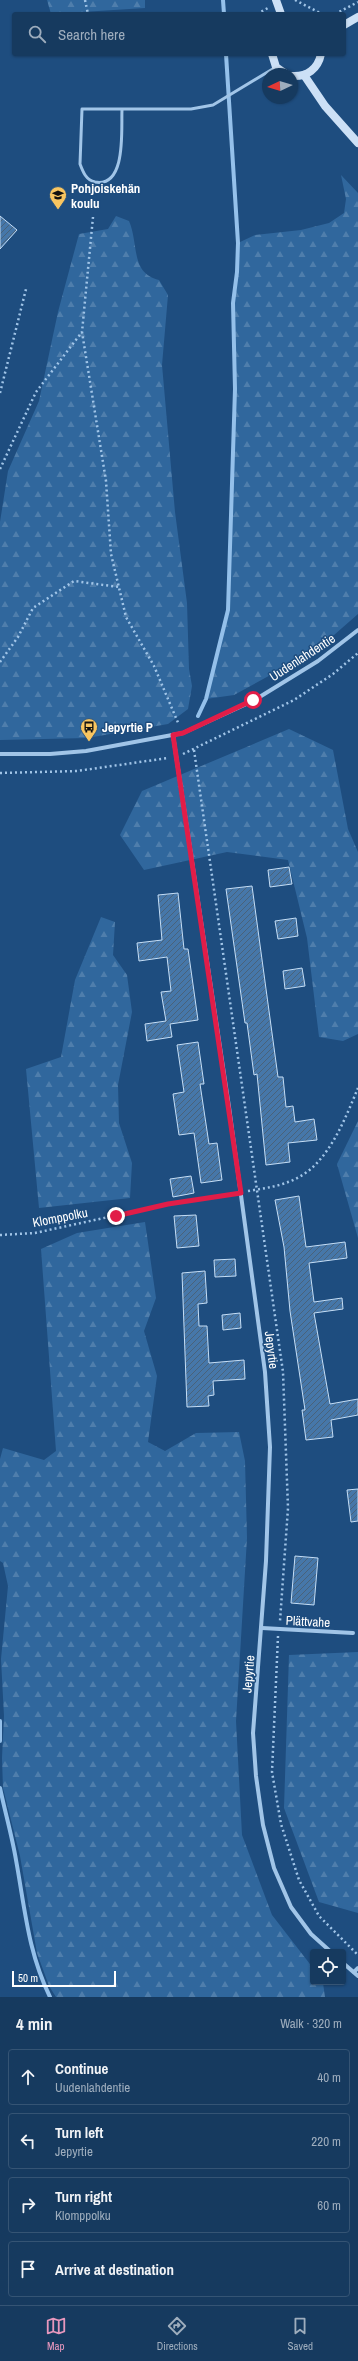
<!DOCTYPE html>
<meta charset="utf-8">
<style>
:root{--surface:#163a5f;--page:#1f4165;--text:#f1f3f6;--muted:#9eadbd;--line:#355474;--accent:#e797bd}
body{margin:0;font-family:"Archivo Narrow",sans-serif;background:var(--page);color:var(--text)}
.controls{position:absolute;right:12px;bottom:12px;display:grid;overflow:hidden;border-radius:4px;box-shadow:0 1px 3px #0004}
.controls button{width:36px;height:36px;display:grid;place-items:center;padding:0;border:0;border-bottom:1px solid var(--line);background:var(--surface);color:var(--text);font:20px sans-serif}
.compass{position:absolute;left:262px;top:68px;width:36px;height:36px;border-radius:50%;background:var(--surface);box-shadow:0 1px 3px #0004;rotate:266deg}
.scale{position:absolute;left:12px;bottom:10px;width:104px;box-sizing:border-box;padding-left:4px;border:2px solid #fff;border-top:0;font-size:11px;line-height:14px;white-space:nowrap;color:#fff;-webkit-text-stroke:3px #1e4d7f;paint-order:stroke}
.stop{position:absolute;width:12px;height:12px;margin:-9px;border:3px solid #e11d48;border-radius:50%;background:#fff}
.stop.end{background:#e11d48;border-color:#fff;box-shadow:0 1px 4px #0008}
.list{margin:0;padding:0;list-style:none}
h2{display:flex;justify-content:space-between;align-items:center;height:52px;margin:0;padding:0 16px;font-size:17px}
h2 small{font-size:13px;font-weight:400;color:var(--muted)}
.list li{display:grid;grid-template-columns:26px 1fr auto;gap:12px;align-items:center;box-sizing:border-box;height:56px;margin:0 8px 8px;padding:0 8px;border:1px solid var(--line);border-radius:4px}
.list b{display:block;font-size:15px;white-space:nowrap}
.list p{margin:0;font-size:13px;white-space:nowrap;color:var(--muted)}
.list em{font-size:13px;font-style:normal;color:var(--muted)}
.icon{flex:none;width:22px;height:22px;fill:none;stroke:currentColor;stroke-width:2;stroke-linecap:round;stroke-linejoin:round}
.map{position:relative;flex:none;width:358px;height:1997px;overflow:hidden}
.search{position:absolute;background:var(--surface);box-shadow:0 1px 3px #0004;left:12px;right:12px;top:12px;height:44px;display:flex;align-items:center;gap:10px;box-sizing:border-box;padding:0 14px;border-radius:4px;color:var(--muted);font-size:15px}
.sheet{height:308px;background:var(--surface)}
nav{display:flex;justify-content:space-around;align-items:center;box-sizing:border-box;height:56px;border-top:1px solid var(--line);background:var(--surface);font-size:11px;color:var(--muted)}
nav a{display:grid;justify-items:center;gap:2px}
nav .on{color:var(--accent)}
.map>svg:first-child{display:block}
.forest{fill:url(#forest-firs)}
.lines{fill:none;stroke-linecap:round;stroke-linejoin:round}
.stream{stroke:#94c0ea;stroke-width:4}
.building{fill:url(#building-hatch);stroke:#c5def6}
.path{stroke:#a1c5e8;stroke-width:2.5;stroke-dasharray:2 3;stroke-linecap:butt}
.lane{stroke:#a1c5e8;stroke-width:3}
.street{stroke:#a1c5e8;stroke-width:4}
.secondary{stroke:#cce0f6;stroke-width:8}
.route{stroke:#e11d48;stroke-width:5}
.labels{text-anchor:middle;stroke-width:3;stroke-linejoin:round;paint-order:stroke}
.poi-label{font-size:13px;font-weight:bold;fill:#fff;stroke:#1e4d7f;text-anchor:start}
.street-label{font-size:13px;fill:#fff;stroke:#1e4d7f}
</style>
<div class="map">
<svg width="358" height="1997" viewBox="0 0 358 1997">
<defs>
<pattern id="forest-firs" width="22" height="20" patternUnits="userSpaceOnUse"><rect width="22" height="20" fill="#30679d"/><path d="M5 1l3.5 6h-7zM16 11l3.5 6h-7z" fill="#4f7eac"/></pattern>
<pattern id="building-hatch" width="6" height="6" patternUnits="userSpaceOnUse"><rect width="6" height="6" fill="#4677a9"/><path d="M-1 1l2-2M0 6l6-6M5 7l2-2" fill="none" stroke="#49627a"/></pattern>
</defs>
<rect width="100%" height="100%" fill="#1e4d7f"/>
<g class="forest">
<path d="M47 0H145V8L51 14Z"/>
<path d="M341 175 358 193V614L318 649 234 695 206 699 228 610 235 389 233 303 237 272 238 243 255 235 301 230 329 223 344 213 346 199Z"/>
<path d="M116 216 129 221C139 244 130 273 159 280L168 295 162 365 175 512 187 603 189 669 192 686 188 709 168 724 87 738 0 740V522L8 471 39 401 58 312 79 234 108 229Z"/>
<path d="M289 729 333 750 348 829 358 852V1034L343 1041 319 1037 307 938 288 860 227 852 144 870 120 835 142 791Z"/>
<path d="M101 917 115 922 113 955 127 975 132 1012 118 1085 119 1123 132 1163 130 1198 39 1208 26 1069 61 1057 75 980Z"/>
<path d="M358 1121V1238L337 1164Z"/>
<path d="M145 1222 156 1298 144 1331 157 1376 148 1442 165 1451 196 1433 239 1432 245 1461 247 1538 236 1721 242 1835 272 1915 313 1968V1982L323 1983 325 1997H56L49 1986 37 1953 20 1856 3 1788 2 1758 4 1716 1 1659 8 1586 3 1563 0 1561V1459L3 1448 44 1460 56 1451 41 1249 77 1233Z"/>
<path d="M358 1652V1913L319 1902 284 1808 289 1655Z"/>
</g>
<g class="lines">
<g class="stream">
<path d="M223 0 224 14"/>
<path d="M198 716 206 699 228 610 235 389 233 303 237 272 238 243 226 54"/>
<path d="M0 1721V1741"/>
<path d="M0 1788C5 1812 12 1836 16 1860 25 1909 28 1952 50 1997"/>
</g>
</g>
<g class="building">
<path d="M0 216 17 230 0 249Z"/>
<path d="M289 867 292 884 270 887 268 870Z"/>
<path d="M252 886 278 1077H283L286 1107 293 1106 295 1122 314 1119 317 1140 288 1143 290 1162 266 1165 257 1074 254 1075 247 1023H245L226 889Z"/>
<path d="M178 893 184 949H188L198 1020 170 1024 172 1037 147 1041 145 1024 166 1021 161 992 171 991 167 957 139 961 137 943 162 940 158 895Z"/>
<path d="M296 918 298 936 278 939 275 921Z"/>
<path d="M302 968 305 986 285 989 283 971Z"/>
<path d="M198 1042 204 1084H200L209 1144 217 1143 222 1180 201 1183 194 1133 179 1135 173 1094 184 1092 177 1045Z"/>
<path d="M191 1176 194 1193 173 1197 170 1179Z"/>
<path d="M299 1196 306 1247 345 1242 347 1258 309 1263 314 1302 342 1298 343 1309 314 1313 330 1404 358 1399V1415L331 1420 333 1437 306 1440 302 1410H305L290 1311 284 1247 275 1200Z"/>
<path d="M196 1215 199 1246 177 1248 174 1216Z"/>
<path d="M235 1259 236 1276 215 1277 214 1260Z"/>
<path d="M205 1271 207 1303 198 1304 199 1326H207L209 1363 244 1360 245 1379 213 1381 214 1395 208 1396 209 1406 187 1407 182 1273Z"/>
<path d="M240 1313 241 1328 223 1330 222 1315Z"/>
<path d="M358 1489V1521L351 1522 347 1490Z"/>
<path d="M295 1556 318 1558 314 1605 291 1603Z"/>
</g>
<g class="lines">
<g class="path">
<path d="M85 0 88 14"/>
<path d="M295 0 322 14"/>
<path d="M257 14 268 8"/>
<path d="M335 14 358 2"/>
<path d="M93 217 82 332 106 481 111 554 126 617 154 666 179 725"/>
<path d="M0 393 26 289"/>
<path d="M0 469 36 392 82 332"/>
<path d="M0 662 18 637 33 608 74 581 119 587"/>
<path d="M194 750 283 1372 288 1508 280 1621"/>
<path d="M183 754 294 700 333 674 358 653"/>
<path d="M0 773 77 771 168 758"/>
<path d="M248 1191C266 1188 283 1186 299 1177 329 1161 345 1119 358 1088"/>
<path d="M0 1235 35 1233 168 1204 234 1194"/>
<path d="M278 1636 272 1772 281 1824 299 1880 319 1916 358 1955"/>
</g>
<path class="lane" d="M122 110C121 128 127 188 95 182 86 180 83 172 80 164L82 109H191L213 105 276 67"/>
<g class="street">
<path d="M173 735 229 1107 265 1372 270 1447 266 1561 253 1733 256 1776 263 1825 274 1868 291 1907 311 1934 331 1952"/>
<path d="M0 754H50L86 751 183 733 253 701 318 661 358 630"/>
<path d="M262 1628 353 1633"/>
<path d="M343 1963 358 1976"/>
<path d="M354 1972 358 1968"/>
</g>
<g class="secondary">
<path d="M276 0 281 14"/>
<path d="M344 25 358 17"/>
<path d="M272 54 276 67 286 74"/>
<path d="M304 75 325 106 358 143"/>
<path d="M292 76C307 77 318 69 321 54"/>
</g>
</g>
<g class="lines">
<path class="route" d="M116 1216 168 1204 241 1193 173 735 183 733 253 700"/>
</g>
<defs>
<g id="school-pin" transform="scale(0.9)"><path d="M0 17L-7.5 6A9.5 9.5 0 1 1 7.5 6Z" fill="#f8c560" stroke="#1e4d7f"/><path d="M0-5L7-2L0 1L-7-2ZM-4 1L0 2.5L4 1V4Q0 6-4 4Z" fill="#111"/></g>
<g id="bus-pin" transform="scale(0.9)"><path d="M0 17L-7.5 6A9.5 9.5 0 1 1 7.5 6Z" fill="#f8c560" stroke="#1e4d7f"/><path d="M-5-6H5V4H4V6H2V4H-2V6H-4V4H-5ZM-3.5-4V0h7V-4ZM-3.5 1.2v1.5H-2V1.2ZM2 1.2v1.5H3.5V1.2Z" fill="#111"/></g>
</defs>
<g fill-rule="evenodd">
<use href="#school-pin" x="58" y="195"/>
<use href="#bus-pin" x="89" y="727"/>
</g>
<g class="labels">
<g class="poi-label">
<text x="71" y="193">Pohjoiskehän<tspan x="71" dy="15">koulu</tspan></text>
<text x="102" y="732">Jepyrtie P</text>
</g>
<g class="street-label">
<text transform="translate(302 657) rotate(-33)" y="5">Uudenlahdentie</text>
<text transform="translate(60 1217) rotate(-11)" y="5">Klomppolku</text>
<text transform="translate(272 1350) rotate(83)" y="5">Jepyrtie</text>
<text transform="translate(308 1621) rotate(3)" y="5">Plättvahe</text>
<text transform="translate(248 1674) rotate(-85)" y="5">Jepyrtie</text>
</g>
</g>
</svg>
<div class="controls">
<button><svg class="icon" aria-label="locate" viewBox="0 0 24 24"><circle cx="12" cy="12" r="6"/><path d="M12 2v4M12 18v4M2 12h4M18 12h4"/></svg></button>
</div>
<svg class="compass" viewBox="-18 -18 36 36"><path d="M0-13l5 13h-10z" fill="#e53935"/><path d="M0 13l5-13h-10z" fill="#9eadbd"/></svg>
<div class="scale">50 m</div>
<div class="stop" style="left:253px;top:700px"></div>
<div class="stop end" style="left:116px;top:1216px"></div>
<div class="search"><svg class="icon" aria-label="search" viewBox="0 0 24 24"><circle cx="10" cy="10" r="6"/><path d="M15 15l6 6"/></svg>Search here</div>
</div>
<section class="sheet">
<h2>4 min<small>Walk · 320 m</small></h2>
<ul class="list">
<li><svg class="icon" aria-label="ahead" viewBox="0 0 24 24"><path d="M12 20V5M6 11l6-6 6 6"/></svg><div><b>Continue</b><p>Uudenlahdentie</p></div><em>40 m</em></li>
<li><svg class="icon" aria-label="left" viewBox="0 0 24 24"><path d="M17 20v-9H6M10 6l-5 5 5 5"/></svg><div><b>Turn left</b><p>Jepyrtie</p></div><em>220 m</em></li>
<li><svg class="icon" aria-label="right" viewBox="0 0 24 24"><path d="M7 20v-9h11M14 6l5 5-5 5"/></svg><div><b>Turn right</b><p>Klomppolku</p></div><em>60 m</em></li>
<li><svg class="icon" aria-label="arrive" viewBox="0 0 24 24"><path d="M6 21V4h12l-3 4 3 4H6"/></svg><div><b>Arrive at destination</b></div></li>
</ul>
</section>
<nav>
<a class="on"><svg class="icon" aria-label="map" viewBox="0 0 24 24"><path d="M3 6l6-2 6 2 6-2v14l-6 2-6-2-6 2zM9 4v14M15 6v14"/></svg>Map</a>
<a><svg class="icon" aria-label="directions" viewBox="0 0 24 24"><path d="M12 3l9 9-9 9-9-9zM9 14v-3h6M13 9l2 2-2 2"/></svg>Directions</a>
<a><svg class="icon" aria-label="saved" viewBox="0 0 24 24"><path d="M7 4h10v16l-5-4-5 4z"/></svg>Saved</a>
</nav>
